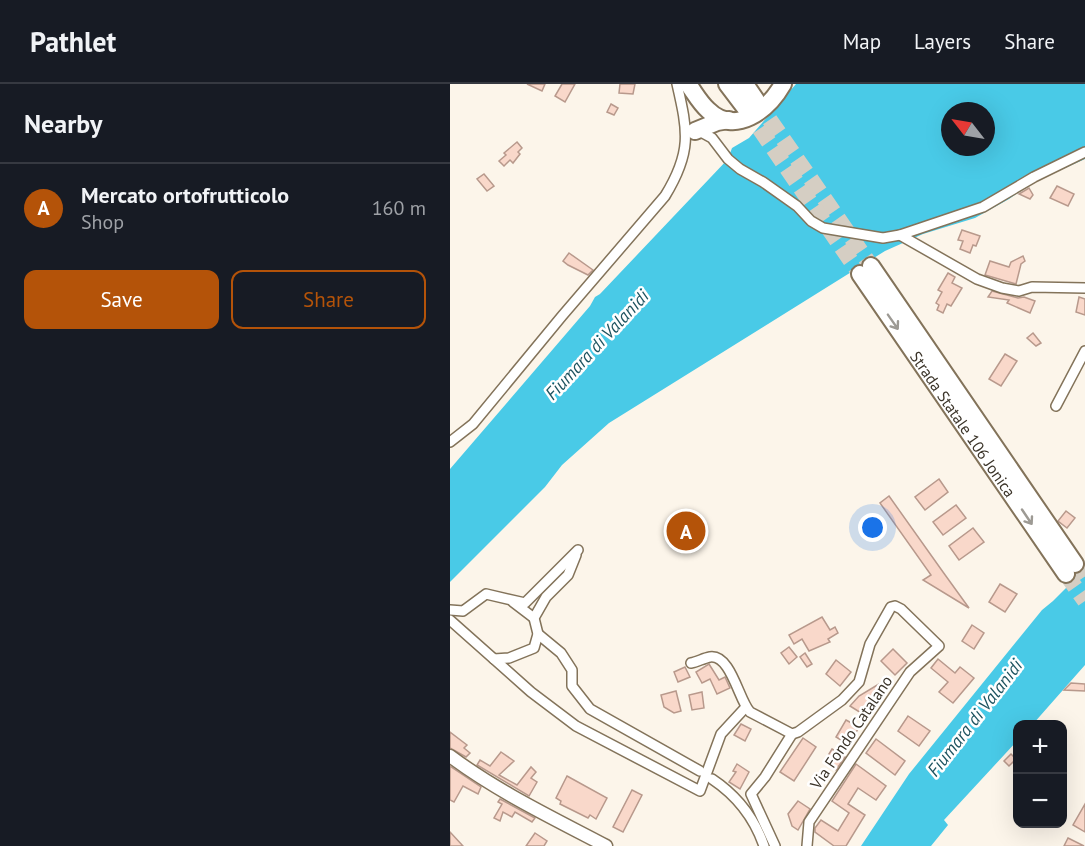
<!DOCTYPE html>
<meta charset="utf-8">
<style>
:root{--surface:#171b24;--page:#20242c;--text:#f1f3f6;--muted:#9ea1a6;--line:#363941;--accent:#b45309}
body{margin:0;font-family:"PT Sans",sans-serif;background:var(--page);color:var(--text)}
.controls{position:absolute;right:18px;bottom:18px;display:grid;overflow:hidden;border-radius:12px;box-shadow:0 6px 24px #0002}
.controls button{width:54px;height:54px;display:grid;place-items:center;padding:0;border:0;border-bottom:2px solid var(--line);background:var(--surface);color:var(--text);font:30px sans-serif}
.compass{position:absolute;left:491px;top:18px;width:54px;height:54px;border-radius:50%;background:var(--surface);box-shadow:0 6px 24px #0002;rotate:301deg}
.you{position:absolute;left:423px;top:444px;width:21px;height:21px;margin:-15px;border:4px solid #fff;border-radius:50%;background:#1a73e8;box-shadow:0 0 0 9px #1a73e833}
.badge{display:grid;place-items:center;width:39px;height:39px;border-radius:50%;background:var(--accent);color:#fff;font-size:20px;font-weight:700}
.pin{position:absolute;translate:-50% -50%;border:3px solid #fff;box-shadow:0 2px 6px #0006}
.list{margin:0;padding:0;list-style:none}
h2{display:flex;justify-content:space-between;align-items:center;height:78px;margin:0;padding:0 24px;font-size:26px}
h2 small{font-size:20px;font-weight:400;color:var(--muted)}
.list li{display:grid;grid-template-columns:39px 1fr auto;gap:18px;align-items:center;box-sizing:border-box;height:90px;padding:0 24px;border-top:2px solid var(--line)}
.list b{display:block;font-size:22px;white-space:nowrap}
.list p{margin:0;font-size:20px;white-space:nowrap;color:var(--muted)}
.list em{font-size:20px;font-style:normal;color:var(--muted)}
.actions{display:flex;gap:12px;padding:18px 24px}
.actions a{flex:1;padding:14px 0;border:2px solid var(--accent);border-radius:12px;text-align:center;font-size:21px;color:var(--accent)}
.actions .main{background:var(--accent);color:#fff}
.map{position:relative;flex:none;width:635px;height:762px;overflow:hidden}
header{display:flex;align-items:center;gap:36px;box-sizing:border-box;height:84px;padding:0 30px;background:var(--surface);border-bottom:2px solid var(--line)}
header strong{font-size:28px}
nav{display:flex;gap:33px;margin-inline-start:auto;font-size:21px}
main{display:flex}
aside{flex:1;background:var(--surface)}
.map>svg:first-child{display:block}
.water{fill:#49cae7;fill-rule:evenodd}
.building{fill:#f9d8ca;stroke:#b8998c;stroke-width:1.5}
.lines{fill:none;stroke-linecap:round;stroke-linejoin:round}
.highway-tunnel{stroke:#d5cec3;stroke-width:16;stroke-dasharray:16 8;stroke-linecap:butt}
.street-casing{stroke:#83735a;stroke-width:12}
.secondary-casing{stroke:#83735a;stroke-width:15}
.highway-casing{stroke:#83735a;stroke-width:20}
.street{stroke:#fff;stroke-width:9}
.secondary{stroke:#fff;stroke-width:12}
.highway{stroke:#fff;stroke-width:16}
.oneway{stroke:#9d9a94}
.labels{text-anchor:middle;stroke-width:5;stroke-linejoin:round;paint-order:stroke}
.street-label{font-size:16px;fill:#3b3429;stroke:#fff}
.water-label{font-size:18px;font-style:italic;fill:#1e5460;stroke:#fff}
</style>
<header>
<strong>Pathlet</strong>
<nav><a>Map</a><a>Layers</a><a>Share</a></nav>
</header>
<main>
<aside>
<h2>Nearby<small></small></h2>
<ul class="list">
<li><span class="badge">A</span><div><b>Mercato ortofrutticolo</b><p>Shop</p></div><em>160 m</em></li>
</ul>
<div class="actions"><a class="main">Save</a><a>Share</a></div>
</aside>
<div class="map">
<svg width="635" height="762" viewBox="0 0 635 762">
<rect width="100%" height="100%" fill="#fcf5ea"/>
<g class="water">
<path d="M346 0H635V75L582 99 559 115 525 134 473 150 435 167 159 339 112 381 95 403 0 498V385L140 222 145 213 150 210 278 75 282 64 299 54ZM500 27H536V63H500Z"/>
<path d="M635 485V581L583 640H568L567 657 494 736 498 741 481 762H411L459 690 592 526 603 517Z"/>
</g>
<g class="building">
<path d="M77 0H95L92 7Z"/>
<path d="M112 0H125L115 18 105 12Z"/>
<path d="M170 0H185L183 10 169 9Z"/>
<path d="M161 20 168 24 164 31 157 28Z"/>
<path d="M67 58 72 64 68 68 70 70 63 79 60 76 54 82 49 77 56 71 54 69Z"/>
<path d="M34 90 44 102 37 107 27 95Z"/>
<path d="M607 102 624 110 618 122 600 114Z"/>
<path d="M579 104 583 111 580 115 569 110Z"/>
<path d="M512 146 530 152 526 162 523 161 520 169 510 165 513 157 508 156Z"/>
<path d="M119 169 143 186 138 191 118 181 113 177Z"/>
<path d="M573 172 575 177 571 180 566 200 535 191 540 177 559 183 561 178Z"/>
<path d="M498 189 505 193 502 199 512 204 501 222 497 220 493 229 487 226 489 221 486 219 492 208 488 206Z"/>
<path d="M542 207 568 214 574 213 585 217 580 229 557 219 559 216 538 213Z"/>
<path d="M629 213 635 215V231L626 228Z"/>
<path d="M583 249 591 259 586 262 577 254Z"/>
<path d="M555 270 567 277 551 302 539 295Z"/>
<path d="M489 395 498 408 475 426 465 413Z"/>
<path d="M439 412 493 488 519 524 473 496 481 491 430 419Z"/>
<path d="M506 421 516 434 493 451 483 438Z"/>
<path d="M616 427 625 434 617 444 608 437Z"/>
<path d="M523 444 534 458 509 476 499 462Z"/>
<path d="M550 500 567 510 555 528 539 518Z"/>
<path d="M372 533 380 546 385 543 388 549 378 555 380 558 359 567 352 555 344 560 339 551Z"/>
<path d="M522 541 534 549 524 565 512 557Z"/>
<path d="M339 563 347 573 339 580 331 569Z"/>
<path d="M443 565 457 579 445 591 431 577Z"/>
<path d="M355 569 362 580 357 583 350 573Z"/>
<path d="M488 575 505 589 510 583 524 594 503 619 489 608 498 598 481 584Z"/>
<path d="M386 576 401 588 390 602 376 590Z"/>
<path d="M259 580 269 596 275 593 280 604 267 610 260 595 252 599 246 588Z"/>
<path d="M235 583 240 593 228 598 224 588Z"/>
<path d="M621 599 635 600V607L614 606Z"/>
<path d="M429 600 437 605 419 634 400 622 409 612Z"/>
<path d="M226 607 231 627 224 629 214 623 211 611Z"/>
<path d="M252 608 254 624 242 626 239 611Z"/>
<path d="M458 632 480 647 469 662 448 647Z"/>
<path d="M396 636 409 643 399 661 386 653Z"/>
<path d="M291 640 301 645 295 657 284 651Z"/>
<path d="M0 648 17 661 14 664 20 669 16 673 0 664Z"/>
<path d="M353 654 366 663 344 697 330 688Z"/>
<path d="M426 655 455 677 445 691 416 669Z"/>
<path d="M382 665 395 673 386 686 374 678Z"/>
<path d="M51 668 64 677 49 691 67 701 81 683 86 688 81 694 87 698 79 712 27 681 30 676 40 682Z"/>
<path d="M561 670 566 675 559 682 554 677Z"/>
<path d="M287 680 299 688 290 705 279 698 286 688 283 687Z"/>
<path d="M406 680 436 702 426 716 408 704 398 720 415 731 396 762H384L365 748V744L371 736 388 747 399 729 382 717Z"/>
<path d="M0 682 31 703 28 710 13 702 4 718 0 716Z"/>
<path d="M117 692 157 714 146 735 140 731 138 734 110 720 111 717 106 714Z"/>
<path d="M182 706 192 711 173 748 163 743Z"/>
<path d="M50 715 85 734 82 738 65 728 62 733 53 728 50 737 44 734 52 720 48 718Z"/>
<path d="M348 717 360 725 348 746 342 742 338 730Z"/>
<path d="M635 720V748L623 741Z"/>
<path d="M0 748 13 762H0Z"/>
<path d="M85 749 97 757 94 762H76Z"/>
<path d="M618 754 634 762H614Z"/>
</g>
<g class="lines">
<g class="highway-tunnel">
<path d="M306 16 421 182"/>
<path d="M296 25 410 190"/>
<path d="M625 480 635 495"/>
<path d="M616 490 635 517"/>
</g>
<g class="street-casing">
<g id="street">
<path d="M245 47 251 48 262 54 278 75 290 85 313 98 347 122 361 137 373 144 433 154 450 151 533 123 584 93 635 68"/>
<path d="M450 151 527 195 552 204 569 207 582 203 635 204"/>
<path d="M606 322 635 267"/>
<path d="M0 358 23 340 112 232 215 112C242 68 238 48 227 0"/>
<path d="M63 518 84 534"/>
<path d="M0 526 13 527 36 510 75 519 128 466"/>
<path d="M0 536 81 608 126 642 250 707 271 650 295 624"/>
<path d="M88 550 111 569 122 586V602L140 625 250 687"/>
<path d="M44 575 59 574 84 564 88 550 84 534 96 513 118 491 126 471"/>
<path d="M241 579C247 578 254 574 260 573 281 570 289 617 300 628L342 650 348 648 392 616 409 598 420 560 441 523 445 522 451 525 489 562 460 588 359 738 357 762"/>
<path d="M262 695C286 711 304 733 314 762"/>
<path d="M325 762 301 710 315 693 342 650"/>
</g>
</g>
<g class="secondary-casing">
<path id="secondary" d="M0 672C48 708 103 734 156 762"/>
</g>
<g class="highway-casing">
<g id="highway">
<path d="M238 0C244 8 250 19 258 26 285 53 318 26 333 0"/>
<path d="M277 0 296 25"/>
<path d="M295 0 306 16"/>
<path d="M245 47 267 38 279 36"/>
<path d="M421 182 625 480"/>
<path id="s1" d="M410 190 616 490"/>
</g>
</g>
<use href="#street" class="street"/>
<use href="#secondary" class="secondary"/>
<use href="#highway" class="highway"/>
</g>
<defs><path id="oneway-shaft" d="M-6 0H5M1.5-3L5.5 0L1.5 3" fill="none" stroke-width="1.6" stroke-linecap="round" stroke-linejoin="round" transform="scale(1.5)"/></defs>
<g class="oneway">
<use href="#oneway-shaft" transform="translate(443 238) rotate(55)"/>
<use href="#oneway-shaft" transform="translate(577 433) rotate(56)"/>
</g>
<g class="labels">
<g class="street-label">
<text dy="6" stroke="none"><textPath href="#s1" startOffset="182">Strada Statale 106 Jonica</textPath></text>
<text transform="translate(401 648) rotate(-56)" y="6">Via Fondo Catalano</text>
</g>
<g class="water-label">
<text transform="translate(147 261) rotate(-47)" y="6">Fiumara di Valanidi</text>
<text transform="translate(525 634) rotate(-52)" y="6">Fiumara di Valanidi</text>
</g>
</g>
</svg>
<div class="controls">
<button>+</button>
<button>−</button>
</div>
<svg class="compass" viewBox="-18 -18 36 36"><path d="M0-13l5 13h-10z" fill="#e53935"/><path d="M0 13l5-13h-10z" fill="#9ea1a6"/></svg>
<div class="you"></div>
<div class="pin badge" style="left:236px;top:447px">A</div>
</div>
</main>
